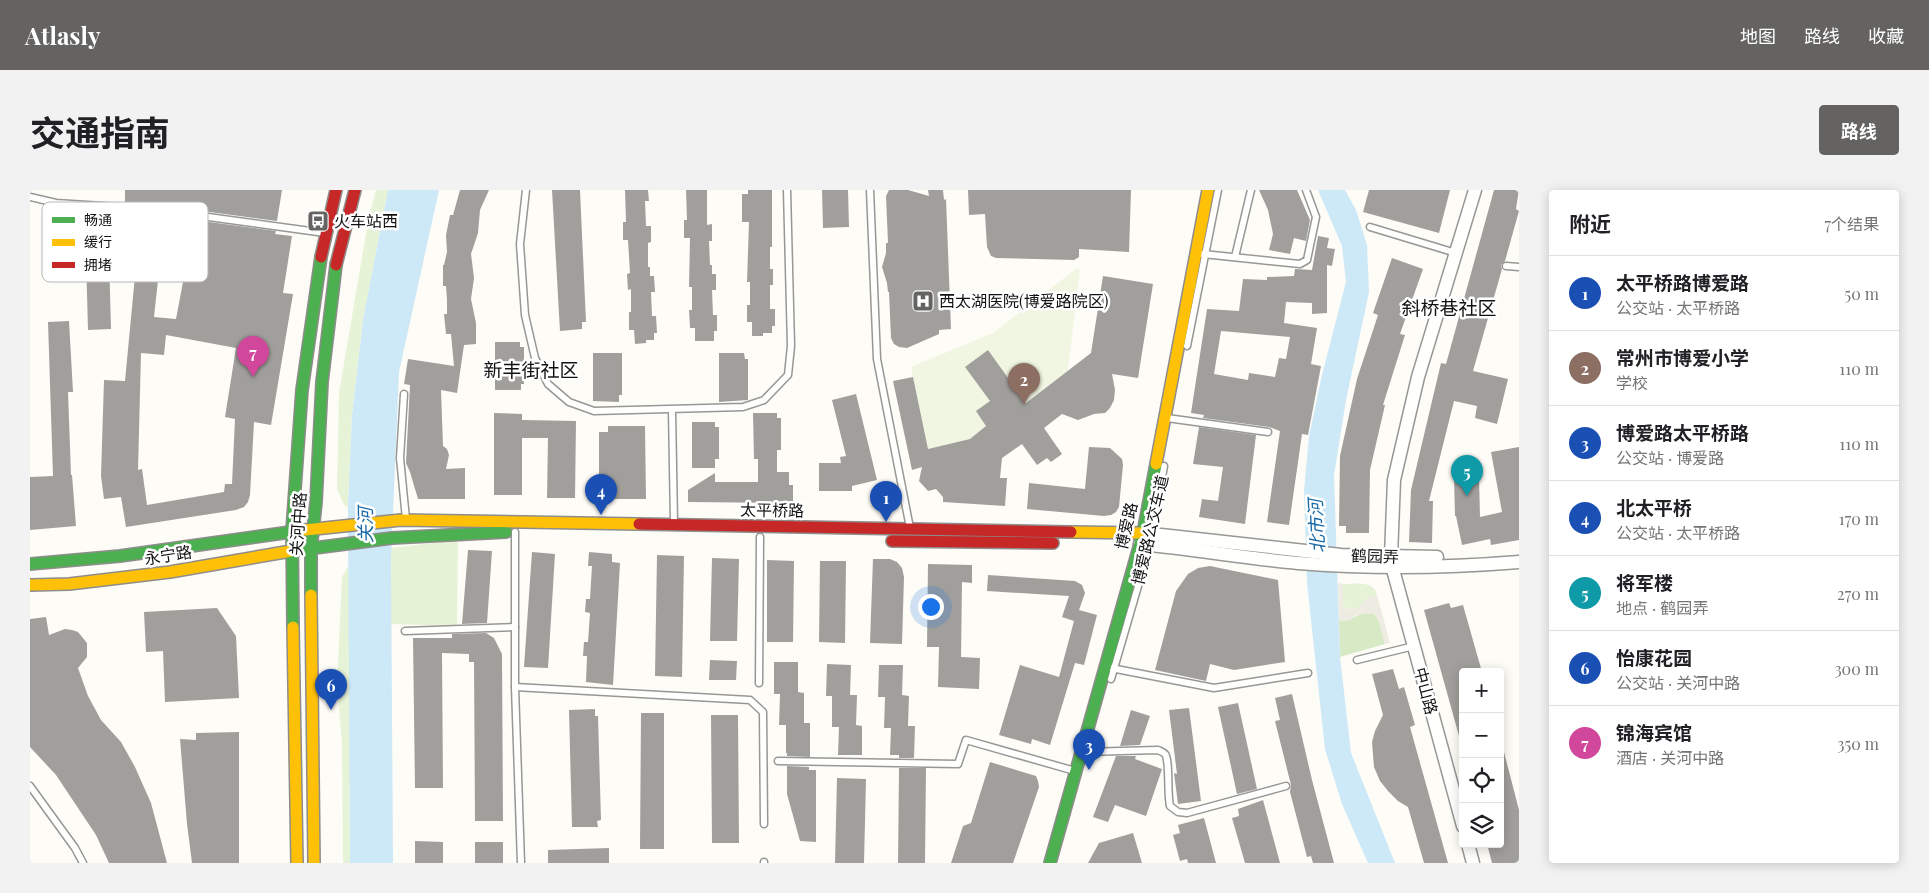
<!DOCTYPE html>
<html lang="zh">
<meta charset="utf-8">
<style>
:root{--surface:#fff;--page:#f2f2f2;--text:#202124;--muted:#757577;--line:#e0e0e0;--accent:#646362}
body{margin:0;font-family:"Playfair Display","Noto Sans SC",serif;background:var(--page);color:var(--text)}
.controls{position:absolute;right:15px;bottom:15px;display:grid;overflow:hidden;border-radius:5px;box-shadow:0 2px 12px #0003}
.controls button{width:45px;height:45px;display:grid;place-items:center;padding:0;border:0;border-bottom:1px solid var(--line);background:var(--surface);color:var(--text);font:25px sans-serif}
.you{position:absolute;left:900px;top:416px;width:18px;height:18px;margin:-12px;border:4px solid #fff;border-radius:50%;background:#1a73e8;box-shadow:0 0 0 8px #1a73e833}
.badge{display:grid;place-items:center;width:32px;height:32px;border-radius:50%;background:var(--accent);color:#fff;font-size:16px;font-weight:700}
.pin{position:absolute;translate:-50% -41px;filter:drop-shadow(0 1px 2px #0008)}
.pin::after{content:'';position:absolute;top:26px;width:18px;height:15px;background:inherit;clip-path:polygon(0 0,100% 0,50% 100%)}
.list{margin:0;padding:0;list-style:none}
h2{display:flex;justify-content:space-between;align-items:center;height:65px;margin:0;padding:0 20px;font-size:21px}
h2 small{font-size:16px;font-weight:400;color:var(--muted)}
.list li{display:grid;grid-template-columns:32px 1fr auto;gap:15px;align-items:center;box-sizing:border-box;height:75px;padding:0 20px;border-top:1px solid var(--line)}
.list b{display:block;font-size:19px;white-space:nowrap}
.list p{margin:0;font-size:16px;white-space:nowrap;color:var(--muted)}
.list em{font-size:16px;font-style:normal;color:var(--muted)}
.icon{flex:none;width:28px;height:28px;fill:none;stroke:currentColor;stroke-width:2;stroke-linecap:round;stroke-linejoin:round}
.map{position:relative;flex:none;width:1489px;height:673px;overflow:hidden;border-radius:5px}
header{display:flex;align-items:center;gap:30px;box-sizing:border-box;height:70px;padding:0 25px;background:var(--accent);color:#fff}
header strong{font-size:24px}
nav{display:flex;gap:28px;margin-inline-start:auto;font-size:18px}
.intro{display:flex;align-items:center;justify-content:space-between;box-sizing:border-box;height:120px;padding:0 30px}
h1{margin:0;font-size:35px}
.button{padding:12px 22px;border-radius:5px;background:var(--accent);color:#fff;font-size:18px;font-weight:700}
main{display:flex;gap:30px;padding:0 30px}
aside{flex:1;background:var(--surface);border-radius:5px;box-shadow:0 2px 12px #0003}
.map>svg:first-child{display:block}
.green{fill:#e7f3d7}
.forest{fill:#d8eac5}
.pitch{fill:#f0f6e1}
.plaza{fill:#edebe2}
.water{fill:#cde8f7}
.building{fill:#a19f9c;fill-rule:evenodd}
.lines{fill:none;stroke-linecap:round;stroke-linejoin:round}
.lane-casing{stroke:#979795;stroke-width:9}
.street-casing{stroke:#979795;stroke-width:15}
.fast-casing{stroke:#8e8d8b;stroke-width:14}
.slow-casing{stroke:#8e8d8b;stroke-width:14}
.jam-casing{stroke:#8e8d8b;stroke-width:14}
.lane{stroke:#fffffe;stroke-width:6}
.street{stroke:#fffffe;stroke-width:12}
.fast{stroke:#4caf50;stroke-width:11}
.slow{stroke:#ffc107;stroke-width:11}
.jam{stroke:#c62828;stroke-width:11}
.labels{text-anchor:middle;stroke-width:5;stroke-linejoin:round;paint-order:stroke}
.poi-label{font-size:16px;fill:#111;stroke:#fff;text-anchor:start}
.street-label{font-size:16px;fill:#111;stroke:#fff}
.water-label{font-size:18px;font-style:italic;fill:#1768a6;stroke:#fff}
.quarter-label{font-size:19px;fill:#111;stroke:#fff}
.key{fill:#fff;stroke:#b8b8b8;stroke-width:1}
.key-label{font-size:14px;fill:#111}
</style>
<header>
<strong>Atlasly</strong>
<nav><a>地图</a><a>路线</a><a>收藏</a></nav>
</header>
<div class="intro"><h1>交通指南</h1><a class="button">路线</a></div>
<main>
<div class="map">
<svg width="1489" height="673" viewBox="0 0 1489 673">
<rect width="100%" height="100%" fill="#fdfcf7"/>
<g class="green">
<path d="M346 0H358L333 130 322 225 318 317 314 315 307 299 309 203 339 26Z"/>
<path d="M428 350 427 436 360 434 361 358Z"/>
<path d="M319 375 320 673H313L312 553 307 495 312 387Z"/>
<path d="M1313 394C1325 394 1344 390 1347 405L1336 409 1329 418 1316 419 1313 416Z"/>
</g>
<path class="forest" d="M1335 423 1344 424 1349 431 1355 454 1310 467 1309 430C1319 432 1325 425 1335 423Z"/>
<path class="pitch" d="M1046 79H1050L1038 180 996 213 956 236 940 249 898 259 881 177 963 143Z"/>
<path class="plaza" d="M1308 393 1313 394V416L1316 419 1328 418 1336 409 1347 405 1360 453 1355 454 1349 431 1344 424 1335 423 1324 426 1321 430 1315 431 1309 430Z"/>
<g class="water">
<path d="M358 0H409L369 182 361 369 363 673H320L318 317 322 225 333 130Z"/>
<path d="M1288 0H1315L1326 20 1337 55 1339 102 1316 210 1304 285 1310 467 1321 563 1365 673H1338L1312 614 1295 559 1277 393 1274 300 1279 247 1291 189 1316 92 1312 56Z"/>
</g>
<g class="building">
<path d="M95 0H252L247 31 121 14 95 12Z"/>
<path d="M430 0H459L450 20 448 43 441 64 444 88 441 109 446 133V154L434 155 427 203 411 200 413 256 417 259 419 265 416 279 435 278V309H388L380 282 376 273 380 195 374 194 378 169 424 176 421 144H416L414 124H417V110L416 96H413V75H414L417 62 416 45 420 25H423Z"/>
<path d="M522 0H550L556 132H552V139L530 141Z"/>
<path d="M595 0H618L619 11H615L616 36H621V52L618 53V77H620V86H624L625 102H621L622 126H626L627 143H624V150H616V153L605 154 604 140H599V122H601V99L598 100 597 84 600 83 598 50H593V32H596Z"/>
<path d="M656 0H677V35L682 34V51H679L680 75H682V84H686V100H682L683 125H687V141H684V151H665V138H660L659 120H662V97H659L660 48H654V30H657Z"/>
<path d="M718 0H742V57H740V79H743V95H740V119H745V136H742V143H733V146H722V132H717V115H720V92H717L719 32H712V4H718Z"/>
<path d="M792 0H818L819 37 793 38Z"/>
<path d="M859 0H878L899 6 898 0H913L914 10 916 9 921 139 909 140V144L877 158 869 157 864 154 861 148 859 102H858L857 93 852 77 856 63V53H858L856 6Z"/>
<path d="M938 0H1101L1099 62 1049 59V67L1044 70 966 68 961 66 957 57 955 24 939 25Z"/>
<path d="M1229 0H1267L1280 30 1276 51 1264 48 1260 64 1239 60 1243 44 1238 20Z"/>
<path d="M1339 0H1420L1409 43 1333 22Z"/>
<path d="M1464 0H1489L1486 19 1489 21 1475 71 1471 75 1472 79 1443 181 1478 189 1467 234 1445 228 1447 216 1424 211 1399 311H1403L1402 353 1379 352 1381 300 1411 173 1416 174Z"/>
<path d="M111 23 246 41 245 44 262 46 253 103 263 104 241 235 224 232 220 305 218 312 214 317 206 320 96 337 91 307 74 309 71 286 74 190 95 191ZM130 72 156 76 146 129 124 127ZM136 145 206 158 195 227 205 229 202 294H195L194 302 117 315 112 279 108 280 111 163 134 165Z"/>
<path d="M78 27 81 139 58 140 55 28Z"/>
<path d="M1288 46 1299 48 1297 58 1305 59 1302 76 1297 75V123L1282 124V113L1256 112 1254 133 1287 138 1281 174 1291 176 1278 245 1272 244 1259 335 1237 332 1250 241 1239 237 1173 228 1174 225 1161 223 1177 119 1209 121 1213 89 1237 90V87L1264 86 1265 79 1282 80ZM1191 141 1260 147 1256 169 1249 168 1245 187 1219 183 1218 190 1184 184Z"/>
<path d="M1362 68 1393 79 1370 144 1375 145 1353 215H1355L1340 280 1339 343H1316V336H1309L1310 266 1327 189 1348 125 1343 123Z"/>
<path d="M1073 86 1123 94 1108 188 1082 184 1085 200 1084 210 1080 218 1075 223 1064 224 1048 230 1032 224 1014 238 1032 264 1021 272 1017 268 1007 275 992 254 972 268 970 288H977L975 316 913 312V307L906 299 898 301 889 291 892 277 882 280 863 191 883 187 898 259 940 249 956 236 946 221 960 211 935 177 958 160 996 213 1061 163Z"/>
<path d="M39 131 43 202H38L41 285H42L46 336 0 340V287L23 286 18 132Z"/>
<path d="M465 152H490V157H494V194H491V200H465Z"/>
<path d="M563 163H592V205H589V212L563 211Z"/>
<path d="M689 163H714L715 169H718V210L689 212Z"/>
<path d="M826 204 847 290 822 296V301H789V273H811L810 267 816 266 802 210Z"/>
<path d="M464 223 492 224V230L546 231 545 308H517L518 248H492V305H464Z"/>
<path d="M723 223H747V228H751V260H747V282H759V295H763V313L658 312V300L685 283V292H728V269H724Z"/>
<path d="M662 232H685V237H689V269H685V278H662Z"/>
<path d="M578 236H615L616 309H569V242H578Z"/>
<path d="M1169 237 1226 245 1215 334 1169 327 1172 309 1188 311 1193 277 1163 274Z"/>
<path d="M1059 257 1080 258 1092 269 1093 275 1089 317 1086 322 1081 325 1074 326 997 319 999 293 1055 299Z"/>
<path d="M1489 257V350L1461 355 1460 349 1432 355 1426 326H1425L1424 286H1449L1450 327 1472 322 1461 262Z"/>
<path d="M438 360 462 361 457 433 432 434Z"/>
<path d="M502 362 525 364 518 478 494 477Z"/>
<path d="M559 362 582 364V372L590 373 583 495 556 492 557 466H553L554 452H558L560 423 555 422 556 409H560L562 376H558Z"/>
<path d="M627 365 654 366 652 487 625 486Z"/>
<path d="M682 368 709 369 707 451H680Z"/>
<path d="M843 369H860L867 372 872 378 874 387 872 454 840 453Z"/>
<path d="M737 370 764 371 763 452H737Z"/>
<path d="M790 371H816L815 453 789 452Z"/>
<path d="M898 374 942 375V393L932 392 931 467 950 468 949 499 908 497 909 457H897Z"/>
<path d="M1180 376 1248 390 1255 472 1204 480 1180 474 1176 491 1125 480 1146 401 1158 384 1168 378Z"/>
<path d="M958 385 1045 391 1052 395 1055 403 1049 420 1067 425 1054 475 1045 473 1020 555 1002 549 1001 554 969 545 990 475 1029 487 1044 431 1032 427 1039 406 957 401Z"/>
<path d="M1419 413 1421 418 1433 415 1452 482H1433V546H1429L1394 420Z"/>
<path d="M187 418 206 446 209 508 135 512 133 461 116 462 114 422Z"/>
<path d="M16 427 19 445 35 439 42 440 48 442 57 453V467L48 478 58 506 71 530 91 552 105 577 121 613 137 673H79L66 645 26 585 0 557V429Z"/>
<path d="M456 443 464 448 472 464 473 631H445L444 472H439V464L412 463 413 598H385L383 448H422V444Z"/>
<path d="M680 470 707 471 706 490H679Z"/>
<path d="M744 472H768V502L774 503V533H780V567L757 566V563H756V535H749L750 504H744Z"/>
<path d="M797 474 821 475 820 505H827L826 535 832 536V565H808L809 537H802V506H796Z"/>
<path d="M849 475H873L872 505 879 506 878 536H885L884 568H869V565H860L861 538H854L855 507H848Z"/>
<path d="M1363 479 1369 499 1374 497 1385 535 1380 537 1418 673H1394L1378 617 1368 611 1358 601 1350 591 1344 577 1342 552 1345 541 1353 525 1342 484Z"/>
<path d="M1262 504 1282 590 1304 673H1283L1281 666 1277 667 1260 602 1261 595 1245 531 1250 530 1245 508Z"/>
<path d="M1208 513 1227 599 1207 604 1188 517Z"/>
<path d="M1159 518 1171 611 1148 614 1144 583 1147 584 1139 520Z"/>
<path d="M565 519V526H568L571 630 567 631 568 637H542L539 520Z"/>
<path d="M1101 520 1120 526 1110 555 1090 556Z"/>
<path d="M611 523H634V659H610Z"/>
<path d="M681 525H708L709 653H682Z"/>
<path d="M209 542V673H162L157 634 150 549 166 550V543Z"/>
<path d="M1470 562H1474L1489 620V673H1462L1457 654H1470Z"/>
<path d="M1086 566H1106L1105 569 1132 579 1116 626 1085 615 1078 632 1063 627Z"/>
<path d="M960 572 1006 586 1008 591 1009 597 983 673H921L933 636 941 633Z"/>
<path d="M757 576 779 577V580H786V652L770 651 757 604Z"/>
<path d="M869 578H896L895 673H868Z"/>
<path d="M807 588 836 589 834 673H805Z"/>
<path d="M1233 610 1250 673H1215L1202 628 1209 626 1208 619Z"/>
<path d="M1174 628 1186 673H1158L1157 669 1150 671 1143 645 1150 643 1148 635Z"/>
<path d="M1103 643 1112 673H1058L1069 653Z"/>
<path d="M385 651 413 652V673H385Z"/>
<rect x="445" y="652" width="28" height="21"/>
<path d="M579 658V673H518V660Z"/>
</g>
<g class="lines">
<g class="lane-casing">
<g id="lane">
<path d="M496 0 490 54 495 125 505 168 518 194 539 212 564 221 713 217 734 210 758 185 761 156 757 0"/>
<path d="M840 0 847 169 880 338"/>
<path d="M0 7 26 13 120 19 295 43"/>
<path d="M1340 37 1426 63"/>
<path d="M1173 64 1270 74 1277 70 1286 27 1276 0"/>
<path d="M1205 67 1221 0"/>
<path d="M1476 76 1489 77"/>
<path d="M1157 156 1188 0"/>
<path d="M374 204 370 268 376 329"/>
<path d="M642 220 644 333"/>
<path d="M1137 228 1238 242"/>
<path d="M485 342V497L491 673"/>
<path d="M1122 345 1134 276"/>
<path d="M375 441 485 437"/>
<path d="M1327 470 1384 456"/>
<path d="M1081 478 1184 498 1278 483"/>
<path d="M1081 489 1120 355"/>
<path d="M729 493 730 347"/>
<path d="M485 497 720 510 733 522 734 634"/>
<path d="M1054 562 1128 560C1130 561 1133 562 1135 564 1140 570 1137 605 1140 616L1148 622 1157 623 1256 596"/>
<path d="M748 571 928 574 936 550 1045 581"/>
<path d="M0 596 45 658 53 673"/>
<path d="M734 672V673"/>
</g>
</g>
<g class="street-casing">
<g id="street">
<path d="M1113 343 1311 365 1407 367"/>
<path d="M1110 354C1163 359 1215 368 1268 373 1341 379 1416 378 1489 372"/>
<path d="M1433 636 1362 376 1361 366 1364 290 1388 187 1445 0"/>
<path d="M1438 654 1443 673"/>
</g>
</g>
<g class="fast-casing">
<g id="fast">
<path d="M261 361 362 348 476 342"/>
<path d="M0 374 90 366 275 340"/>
<path d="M281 405V359L286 312 292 192 306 75"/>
<path d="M263 437 262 341 272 200 291 67"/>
<path d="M1020 673 1113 343 1126 274"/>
</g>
</g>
<g class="slow-casing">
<g id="slow">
<path d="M1126 274 1178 0"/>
<path d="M275 340 371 330 609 334"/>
<path d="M1041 342 1113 343"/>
<path d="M0 395 39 394 140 382 261 361"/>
<path d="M281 405 284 673"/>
<path d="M263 437 267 673"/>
</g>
</g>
<g class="jam-casing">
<g id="jam">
<path d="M291 67 306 0"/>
<path d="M306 75 325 0"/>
<path d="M609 334 1041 342"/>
<path d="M862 351 1023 353"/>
</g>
</g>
<use href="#lane" class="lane"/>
<use href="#street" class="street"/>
<use href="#fast" class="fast"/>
<use href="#slow" class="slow"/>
<use href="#jam" class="jam"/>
</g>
<defs>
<g id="bus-square" transform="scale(1.125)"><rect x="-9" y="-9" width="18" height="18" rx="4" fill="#646362" stroke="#fff"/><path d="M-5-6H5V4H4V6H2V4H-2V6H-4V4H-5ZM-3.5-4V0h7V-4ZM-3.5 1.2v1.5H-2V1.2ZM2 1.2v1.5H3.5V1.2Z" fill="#fff"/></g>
<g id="hospital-square" transform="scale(1.125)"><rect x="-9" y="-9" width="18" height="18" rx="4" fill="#646362" stroke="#fff"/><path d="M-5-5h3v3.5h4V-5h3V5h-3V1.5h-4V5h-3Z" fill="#fff"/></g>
</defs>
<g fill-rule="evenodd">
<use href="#bus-square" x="288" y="31"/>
<use href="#hospital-square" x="893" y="111"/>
</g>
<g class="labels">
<g class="poi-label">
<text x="304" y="37">火车站西</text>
<text x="909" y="117">西太湖医院(博爱路院区)</text>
</g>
<g class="street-label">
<text transform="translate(742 320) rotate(1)" y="6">太平桥路</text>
<text transform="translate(268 334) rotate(-86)" y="6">关河中路</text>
<text transform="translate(1096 336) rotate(-77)" y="6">博爱路</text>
<text transform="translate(1120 340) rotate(-77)" y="6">博爱路公交车道</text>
<text transform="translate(138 365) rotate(-9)" y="6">永宁路</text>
<text transform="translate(1345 366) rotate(2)" y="6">鹤园弄</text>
<text transform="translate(1396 501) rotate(75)" y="6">中山路</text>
</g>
<g class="water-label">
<text transform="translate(336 335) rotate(-91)" y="6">关河</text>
<text transform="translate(1287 336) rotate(-93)" y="6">北市河</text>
</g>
<g class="quarter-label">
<text x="1419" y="125">斜桥巷社区</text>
<text x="501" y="187">新丰街社区</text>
</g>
</g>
<rect x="12" y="12" width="166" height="80" rx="8" class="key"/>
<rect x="22" y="27" width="23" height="6" fill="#4caf50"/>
<rect x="22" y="49" width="23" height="7" fill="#ffc107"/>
<rect x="22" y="72" width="23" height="6" fill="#c62828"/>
<g class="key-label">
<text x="54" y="35">畅通</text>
<text x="54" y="57">缓行</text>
<text x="54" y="80">拥堵</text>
</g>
</svg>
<div class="controls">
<button>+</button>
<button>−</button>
<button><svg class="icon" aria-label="locate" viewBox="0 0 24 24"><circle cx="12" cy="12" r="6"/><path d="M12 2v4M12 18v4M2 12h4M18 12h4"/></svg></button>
<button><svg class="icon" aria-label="layers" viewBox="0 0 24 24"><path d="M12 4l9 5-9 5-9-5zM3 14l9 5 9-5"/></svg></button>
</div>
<div class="you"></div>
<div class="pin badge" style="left:856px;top:332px;background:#1a4fb4">1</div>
<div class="pin badge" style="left:994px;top:214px;background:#8d6e63">2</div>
<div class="pin badge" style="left:1059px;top:580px;background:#1a4fb4">3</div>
<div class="pin badge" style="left:571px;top:325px;background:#1a4fb4">4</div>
<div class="pin badge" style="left:1437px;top:306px;background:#0f9aa8">5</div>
<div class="pin badge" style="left:301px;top:520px;background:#1a4fb4">6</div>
<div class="pin badge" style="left:223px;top:187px;background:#d1479c">7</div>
</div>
<aside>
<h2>附近<small>7个结果</small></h2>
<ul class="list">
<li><span class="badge" style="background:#1a4fb4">1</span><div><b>太平桥路博爱路</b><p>公交站 · 太平桥路</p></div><em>50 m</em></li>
<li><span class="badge" style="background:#8d6e63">2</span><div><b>常州市博爱小学</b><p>学校</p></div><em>110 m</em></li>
<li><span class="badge" style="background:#1a4fb4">3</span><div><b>博爱路太平桥路</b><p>公交站 · 博爱路</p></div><em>110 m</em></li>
<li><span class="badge" style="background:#1a4fb4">4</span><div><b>北太平桥</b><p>公交站 · 太平桥路</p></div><em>170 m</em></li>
<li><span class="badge" style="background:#0f9aa8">5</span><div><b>将军楼</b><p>地点 · 鹤园弄</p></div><em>270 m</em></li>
<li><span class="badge" style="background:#1a4fb4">6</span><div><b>怡康花园</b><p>公交站 · 关河中路</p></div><em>300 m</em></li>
<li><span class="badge" style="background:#d1479c">7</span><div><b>锦海宾馆</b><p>酒店 · 关河中路</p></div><em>350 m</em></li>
</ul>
</aside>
</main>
